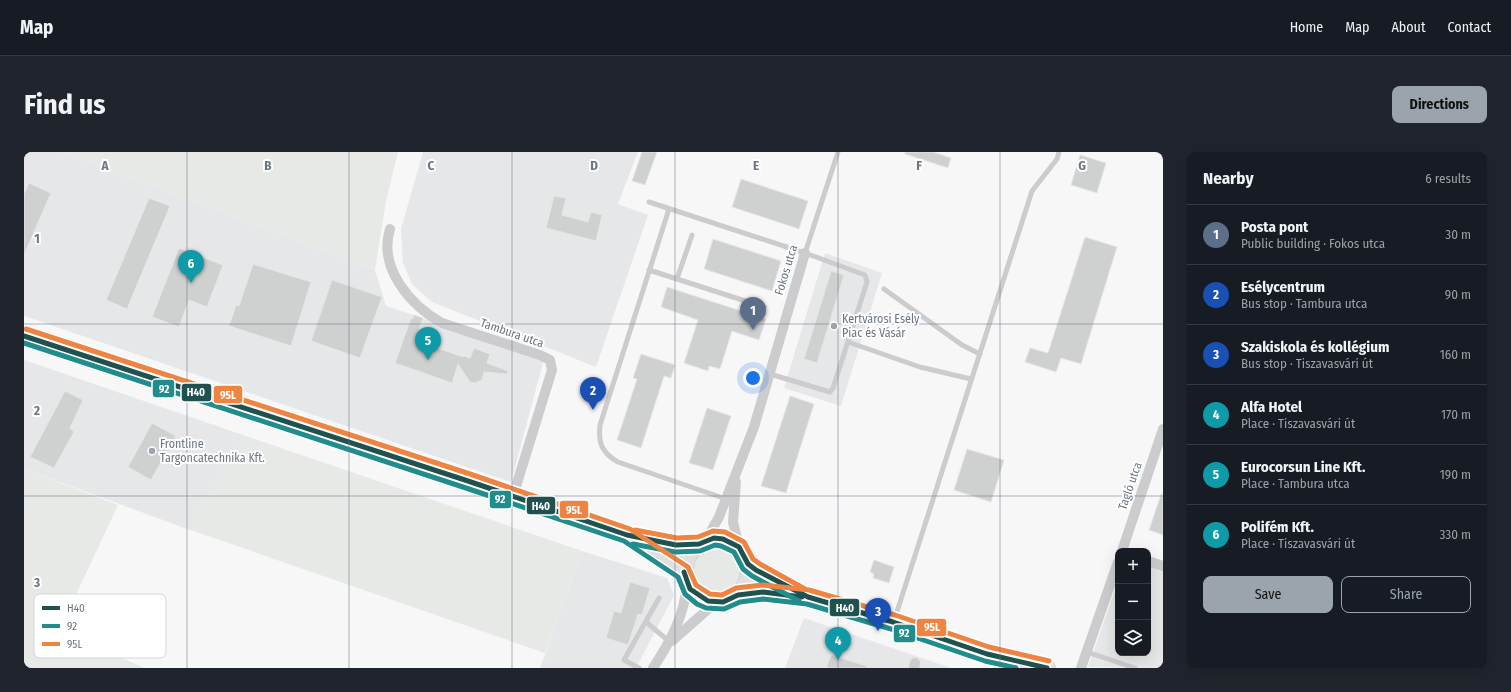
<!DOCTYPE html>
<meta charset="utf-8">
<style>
:root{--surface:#171b24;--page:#20242c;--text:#f1f3f6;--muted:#9ea1a6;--line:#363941;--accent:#9ba4ac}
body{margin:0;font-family:"Fira Sans Condensed",sans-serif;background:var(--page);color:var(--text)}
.controls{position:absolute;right:12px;bottom:12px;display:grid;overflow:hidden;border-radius:8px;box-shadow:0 4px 16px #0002}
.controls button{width:36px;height:36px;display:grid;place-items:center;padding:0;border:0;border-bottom:1px solid var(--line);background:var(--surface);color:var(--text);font:20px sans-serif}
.you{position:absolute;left:729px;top:226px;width:14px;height:14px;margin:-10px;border:3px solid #fff;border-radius:50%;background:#1a73e8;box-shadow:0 0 0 6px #1a73e833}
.badge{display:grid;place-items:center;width:26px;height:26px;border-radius:50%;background:var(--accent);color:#fff;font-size:13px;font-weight:700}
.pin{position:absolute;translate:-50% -33px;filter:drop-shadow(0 1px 2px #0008)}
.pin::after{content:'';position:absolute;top:21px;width:14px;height:12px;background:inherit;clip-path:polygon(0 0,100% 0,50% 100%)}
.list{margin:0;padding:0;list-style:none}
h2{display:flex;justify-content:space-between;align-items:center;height:52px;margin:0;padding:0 16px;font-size:17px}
h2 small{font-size:13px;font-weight:400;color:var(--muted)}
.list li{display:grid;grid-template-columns:26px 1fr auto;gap:12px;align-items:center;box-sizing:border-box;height:60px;padding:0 16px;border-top:1px solid var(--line)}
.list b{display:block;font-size:15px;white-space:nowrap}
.list p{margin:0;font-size:13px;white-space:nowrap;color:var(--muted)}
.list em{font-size:13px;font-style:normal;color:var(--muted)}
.actions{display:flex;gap:8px;padding:12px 16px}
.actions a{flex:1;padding:9px 0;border:1px solid var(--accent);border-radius:8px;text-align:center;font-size:14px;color:var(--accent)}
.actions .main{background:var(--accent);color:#111}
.icon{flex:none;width:22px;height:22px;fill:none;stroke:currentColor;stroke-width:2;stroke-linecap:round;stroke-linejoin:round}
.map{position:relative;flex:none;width:1139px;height:516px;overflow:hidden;border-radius:8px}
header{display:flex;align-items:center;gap:24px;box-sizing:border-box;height:56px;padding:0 20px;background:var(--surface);border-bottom:1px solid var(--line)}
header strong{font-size:19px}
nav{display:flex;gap:22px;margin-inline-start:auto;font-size:14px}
.intro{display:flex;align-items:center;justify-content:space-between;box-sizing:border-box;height:96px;padding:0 24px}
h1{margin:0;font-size:28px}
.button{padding:10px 18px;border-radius:8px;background:var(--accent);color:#111;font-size:14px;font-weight:700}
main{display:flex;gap:24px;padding:0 24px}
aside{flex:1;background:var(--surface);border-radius:8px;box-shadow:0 4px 16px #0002}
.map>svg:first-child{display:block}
.built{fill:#e6e7e8}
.green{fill:#e6e9e5}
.building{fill:#cfd0d0;stroke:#e6e6e6}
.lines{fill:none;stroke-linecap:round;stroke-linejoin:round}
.primary-casing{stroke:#d4d5d6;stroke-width:18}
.service{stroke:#ccccce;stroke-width:5}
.minor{stroke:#ccccce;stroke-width:10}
.primary{stroke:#e0e0e1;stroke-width:16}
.bus-1-casing{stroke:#fff;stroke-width:8}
.bus-2-casing{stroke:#fff;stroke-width:8}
.bus-3-casing{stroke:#fff;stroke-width:8}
.bus-1{stroke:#1f514e;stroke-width:5}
.bus-2{stroke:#218c8c;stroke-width:5}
.bus-3{stroke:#ef8442;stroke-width:5}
.grid{fill:none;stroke:#6a7783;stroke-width:1;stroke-opacity:0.55}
.poi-dot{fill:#9ba4ac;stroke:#fff;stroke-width:1.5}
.labels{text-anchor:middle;stroke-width:4;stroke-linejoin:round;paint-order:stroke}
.street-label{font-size:12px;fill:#6a7783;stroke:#fff}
.poi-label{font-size:12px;fill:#6a7783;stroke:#fff;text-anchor:start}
.key{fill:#fff;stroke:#d2d6da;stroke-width:1}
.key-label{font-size:11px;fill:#6a7783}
.grid-label{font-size:13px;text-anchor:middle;font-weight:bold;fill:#6a7783;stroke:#fff;stroke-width:4;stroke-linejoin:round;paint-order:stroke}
.line-badge{stroke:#fff;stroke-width:1.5}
.badge-label{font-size:11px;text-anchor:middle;font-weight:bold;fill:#fff}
</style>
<header>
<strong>Map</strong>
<nav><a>Home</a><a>Map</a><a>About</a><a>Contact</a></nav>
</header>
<div class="intro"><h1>Find us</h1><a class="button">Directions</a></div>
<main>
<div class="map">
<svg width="1139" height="516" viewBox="0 0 1139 516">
<rect width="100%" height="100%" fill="#f7f7f7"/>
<g class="built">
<path d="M0 0H39L351 118 362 154 520 207 487 330 0 164Z"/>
<path d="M399 0H614L594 52 624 63 572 215 408 150 388 132 379 111 377 77Z"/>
<path d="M801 101 858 121 817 254 760 236Z"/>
<path d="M0 208 219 283 166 378 0 317Z"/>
<path d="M558 399 643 426 650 443 612 516H516Z"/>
<path d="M1124 414 1139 419V516L1064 515 1094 429V501H1124Z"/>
<path d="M780 466 927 516H761Z"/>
</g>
<g class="green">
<path d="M39 0H374L362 49 351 118Z"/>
<path d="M219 283 558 399 521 501 164 377Z"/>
<path d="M0 317 94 353 35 479 121 516H0Z"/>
<circle cx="692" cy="418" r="26"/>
</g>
<g class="building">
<path d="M618 0H633L621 33 608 29Z"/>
<path d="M881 0H909L927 6 924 16 881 2Z"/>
<path d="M1056 3 1082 11 1073 41 1047 33Z"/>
<path d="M717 27 784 49 775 77 708 55Z"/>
<path d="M5 31 27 41 0 103V42Z"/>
<path d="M530 44 542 46 538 63 564 70 567 60 578 63 572 89 522 76Z"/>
<path d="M125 46 146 54 103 157 82 148Z"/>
<path d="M1061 85 1093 95 1057 212 1037 206 1032 220 1001 210 1006 196 1024 201Z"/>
<path d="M689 87 757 109 748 139 680 117Z"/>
<path d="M155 96 199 113 183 155 165 148 155 175 128 165Z"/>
<path d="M229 112 287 130 267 194 205 174 212 153 215 154Z"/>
<path d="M807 119 820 123 793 211 780 207Z"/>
<path d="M308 128 358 145 336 206 287 189Z"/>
<path d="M643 135 742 167 735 188 708 179 696 217 685 214 684 219 660 211 674 168 637 155Z"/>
<path d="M390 163 399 166 391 188 439 205 440 204 446 206 450 196 466 202 463 211 484 219V222L460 220 458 228 451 231 446 230 434 212 428 231 371 211 387 166 389 167Z"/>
<path d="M617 202 651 213 647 226 640 224 617 296 593 288 613 227 609 226Z"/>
<path d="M41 239 59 248 46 276 50 280 30 316 6 305Z"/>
<path d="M766 244 790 252 762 341 737 334Z"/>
<path d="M683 256 707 264 689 318 665 311Z"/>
<path d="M128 271 152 284 127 328 104 315Z"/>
<path d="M943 297 980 308 967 350 930 338Z"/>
<path d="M1137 342 1139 343V383L1125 378Z"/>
<path d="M850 408 870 415 865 431 849 426 850 422 846 420Z"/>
<path d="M606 430 626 436 618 463 614 462 604 493 582 486 590 459 597 461Z"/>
<path d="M807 503 843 514 842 516H802Z"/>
</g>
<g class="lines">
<g class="primary-casing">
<g id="primary">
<path d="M0 184 444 329 603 383 652 393 675 392"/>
<circle cx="693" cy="418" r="32"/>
<path d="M613 389 660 420"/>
<path d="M724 412 744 425 773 440"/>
<path d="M714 443C774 437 832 458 889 477 925 489 960 500 995 516"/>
<path d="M984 506 1023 516"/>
</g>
</g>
<g class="service">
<path d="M625 50 781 101 841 123 843 130 809 236 806 240 746 222"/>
<path d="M645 57 576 273C574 291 578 301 594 310L702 347"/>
<path d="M781 101 814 0"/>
<path d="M625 118 740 155"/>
<path d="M653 127 668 83"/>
<path d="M860 137 938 193 956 202"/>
<path d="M824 190 896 215 947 227"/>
<path d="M870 469 1008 39 1033 7 1035 0"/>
<path d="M622 470 646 490"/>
<path d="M1063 500 1111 516"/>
<path d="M615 516 600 508 635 446"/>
</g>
<g class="minor">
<path d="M366 77C354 116 386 153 418 171L516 203 526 208 528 218 489 344"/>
<path d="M712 330 709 370 715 395"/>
<path d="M682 388 695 365 730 275 781 101"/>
<path d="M1098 399 1139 277"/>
<path d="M1124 409 1139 414"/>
<path d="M648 489 691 451"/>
<path d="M629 516C646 490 661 463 663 431"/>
<path d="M890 516 891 511"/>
<path d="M1057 516 1094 410"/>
</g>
<use href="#primary" class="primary"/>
<g class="bus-1-casing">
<g id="bus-1">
<path d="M0 184 444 329 603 383 652 393 675 392 690 386 699 387 715 395 724 412 732 418 784 445 869 470 963 502 1023 516"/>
<path d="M660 420 666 437 684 449 699 450 714 443 739 440 778 445"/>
</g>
</g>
<g class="bus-2-casing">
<g id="bus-2">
<path d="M0 191 442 336 600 389 654 425 661 442 673 452 682 456 700 457 716 450 739 447 783 452 867 477 961 509 992 516"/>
<path d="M609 392 651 400 676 399 691 393 697 394 710 400 719 417 728 424 775 449"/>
</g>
</g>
<g class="bus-3-casing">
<g id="bus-3">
<path d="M2 177 446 322 606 377 664 415 672 433 686 442 698 443 712 436 739 433 785 438 871 463 965 495 1025 509"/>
<path d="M611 378 653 386 674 385 689 379 701 380 720 390 729 407 736 412 781 437"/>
</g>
</g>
<use href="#bus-1" class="bus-1"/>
<use href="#bus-2" class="bus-2"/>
<use href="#bus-3" class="bus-3"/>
</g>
<path class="grid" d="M163 0V516M325 0V516M488 0V516M651 0V516M814 0V516M976 0V516M0 172H1139M0 344H1139"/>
<g class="poi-dot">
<circle cx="810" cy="174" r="4"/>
<circle cx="128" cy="299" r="4"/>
</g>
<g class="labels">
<g class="street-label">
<text transform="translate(762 118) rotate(-73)" y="4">Fokos utca</text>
<text transform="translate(488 181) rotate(19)" y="4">Tambura utca</text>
<text transform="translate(1106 334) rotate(-71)" y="4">Tagló utca</text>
</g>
<g class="poi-label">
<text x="818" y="171">Kertvárosi Esély<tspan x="818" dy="14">Piac és Vásár</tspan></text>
<text x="136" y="296">Frontline<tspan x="136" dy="14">Targoncatechnika Kft.</tspan></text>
</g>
</g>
<rect x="10" y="442" width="132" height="64" rx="6" class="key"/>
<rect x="18" y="454" width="18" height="4" fill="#1f514e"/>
<rect x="18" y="472" width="18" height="4" fill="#218c8c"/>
<rect x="18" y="490" width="18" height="4" fill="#ef8442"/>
<g class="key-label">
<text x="43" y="460">H40</text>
<text x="43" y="478">92</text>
<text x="43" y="496">95L</text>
</g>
<g class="grid-label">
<text x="81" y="18">A</text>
<text x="244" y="18">B</text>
<text x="407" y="18">C</text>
<text x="570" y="18">D</text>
<text x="732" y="18">E</text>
<text x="895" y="18">F</text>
<text x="1058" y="18">G</text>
<text x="13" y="91">1</text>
<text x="13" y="263">2</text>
<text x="13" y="435">3</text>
</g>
<g class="line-badge">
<rect x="128" y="227" width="23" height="19" rx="4" fill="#218c8c"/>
<rect x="157" y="231" width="31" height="19" rx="4" fill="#1f514e"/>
<rect x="189" y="233" width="30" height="19" rx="4" fill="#ef8442"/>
<rect x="465" y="338" width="23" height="19" rx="4" fill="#218c8c"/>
<rect x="502" y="344" width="30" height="19" rx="4" fill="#1f514e"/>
<rect x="535" y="348" width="30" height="19" rx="4" fill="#ef8442"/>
<rect x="805" y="446" width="31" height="19" rx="4" fill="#1f514e"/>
<rect x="892" y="466" width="31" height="19" rx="4" fill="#ef8442"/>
<rect x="869" y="472" width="23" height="19" rx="4" fill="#218c8c"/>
</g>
<g class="badge-label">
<text x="140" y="241">92</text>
<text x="172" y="244">H40</text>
<text x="204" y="247">95L</text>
<text x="476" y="351">92</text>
<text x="517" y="358">H40</text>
<text x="550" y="362">95L</text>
<text x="821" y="460">H40</text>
<text x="908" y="479">95L</text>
<text x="880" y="485">92</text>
</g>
</svg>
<div class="controls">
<button>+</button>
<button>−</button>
<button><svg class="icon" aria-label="layers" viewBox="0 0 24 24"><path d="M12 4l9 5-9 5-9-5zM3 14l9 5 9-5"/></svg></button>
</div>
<div class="you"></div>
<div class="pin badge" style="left:729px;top:178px;background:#5c6f8a">1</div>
<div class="pin badge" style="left:569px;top:258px;background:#1a4fb4">2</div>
<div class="pin badge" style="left:854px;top:479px;background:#1a4fb4">3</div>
<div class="pin badge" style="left:814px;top:508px;background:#0f9aa8">4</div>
<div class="pin badge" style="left:404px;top:208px;background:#0f9aa8">5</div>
<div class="pin badge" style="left:167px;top:131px;background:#0f9aa8">6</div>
</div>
<aside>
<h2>Nearby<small>6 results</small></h2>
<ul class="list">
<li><span class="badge" style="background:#5c6f8a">1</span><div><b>Posta pont</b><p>Public building · Fokos utca</p></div><em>30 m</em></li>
<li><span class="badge" style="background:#1a4fb4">2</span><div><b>Esélycentrum</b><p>Bus stop · Tambura utca</p></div><em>90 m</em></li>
<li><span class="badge" style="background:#1a4fb4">3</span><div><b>Szakiskola és kollégium</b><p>Bus stop · Tiszavasvári út</p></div><em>160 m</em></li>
<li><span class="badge" style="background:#0f9aa8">4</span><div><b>Alfa Hotel</b><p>Place · Tiszavasvári út</p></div><em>170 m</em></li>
<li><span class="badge" style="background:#0f9aa8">5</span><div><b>Eurocorsun Line Kft.</b><p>Place · Tambura utca</p></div><em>190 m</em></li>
<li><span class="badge" style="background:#0f9aa8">6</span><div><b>Polifém Kft.</b><p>Place · Tiszavasvári út</p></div><em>330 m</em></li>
</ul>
<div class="actions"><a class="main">Save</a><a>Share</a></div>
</aside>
</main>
